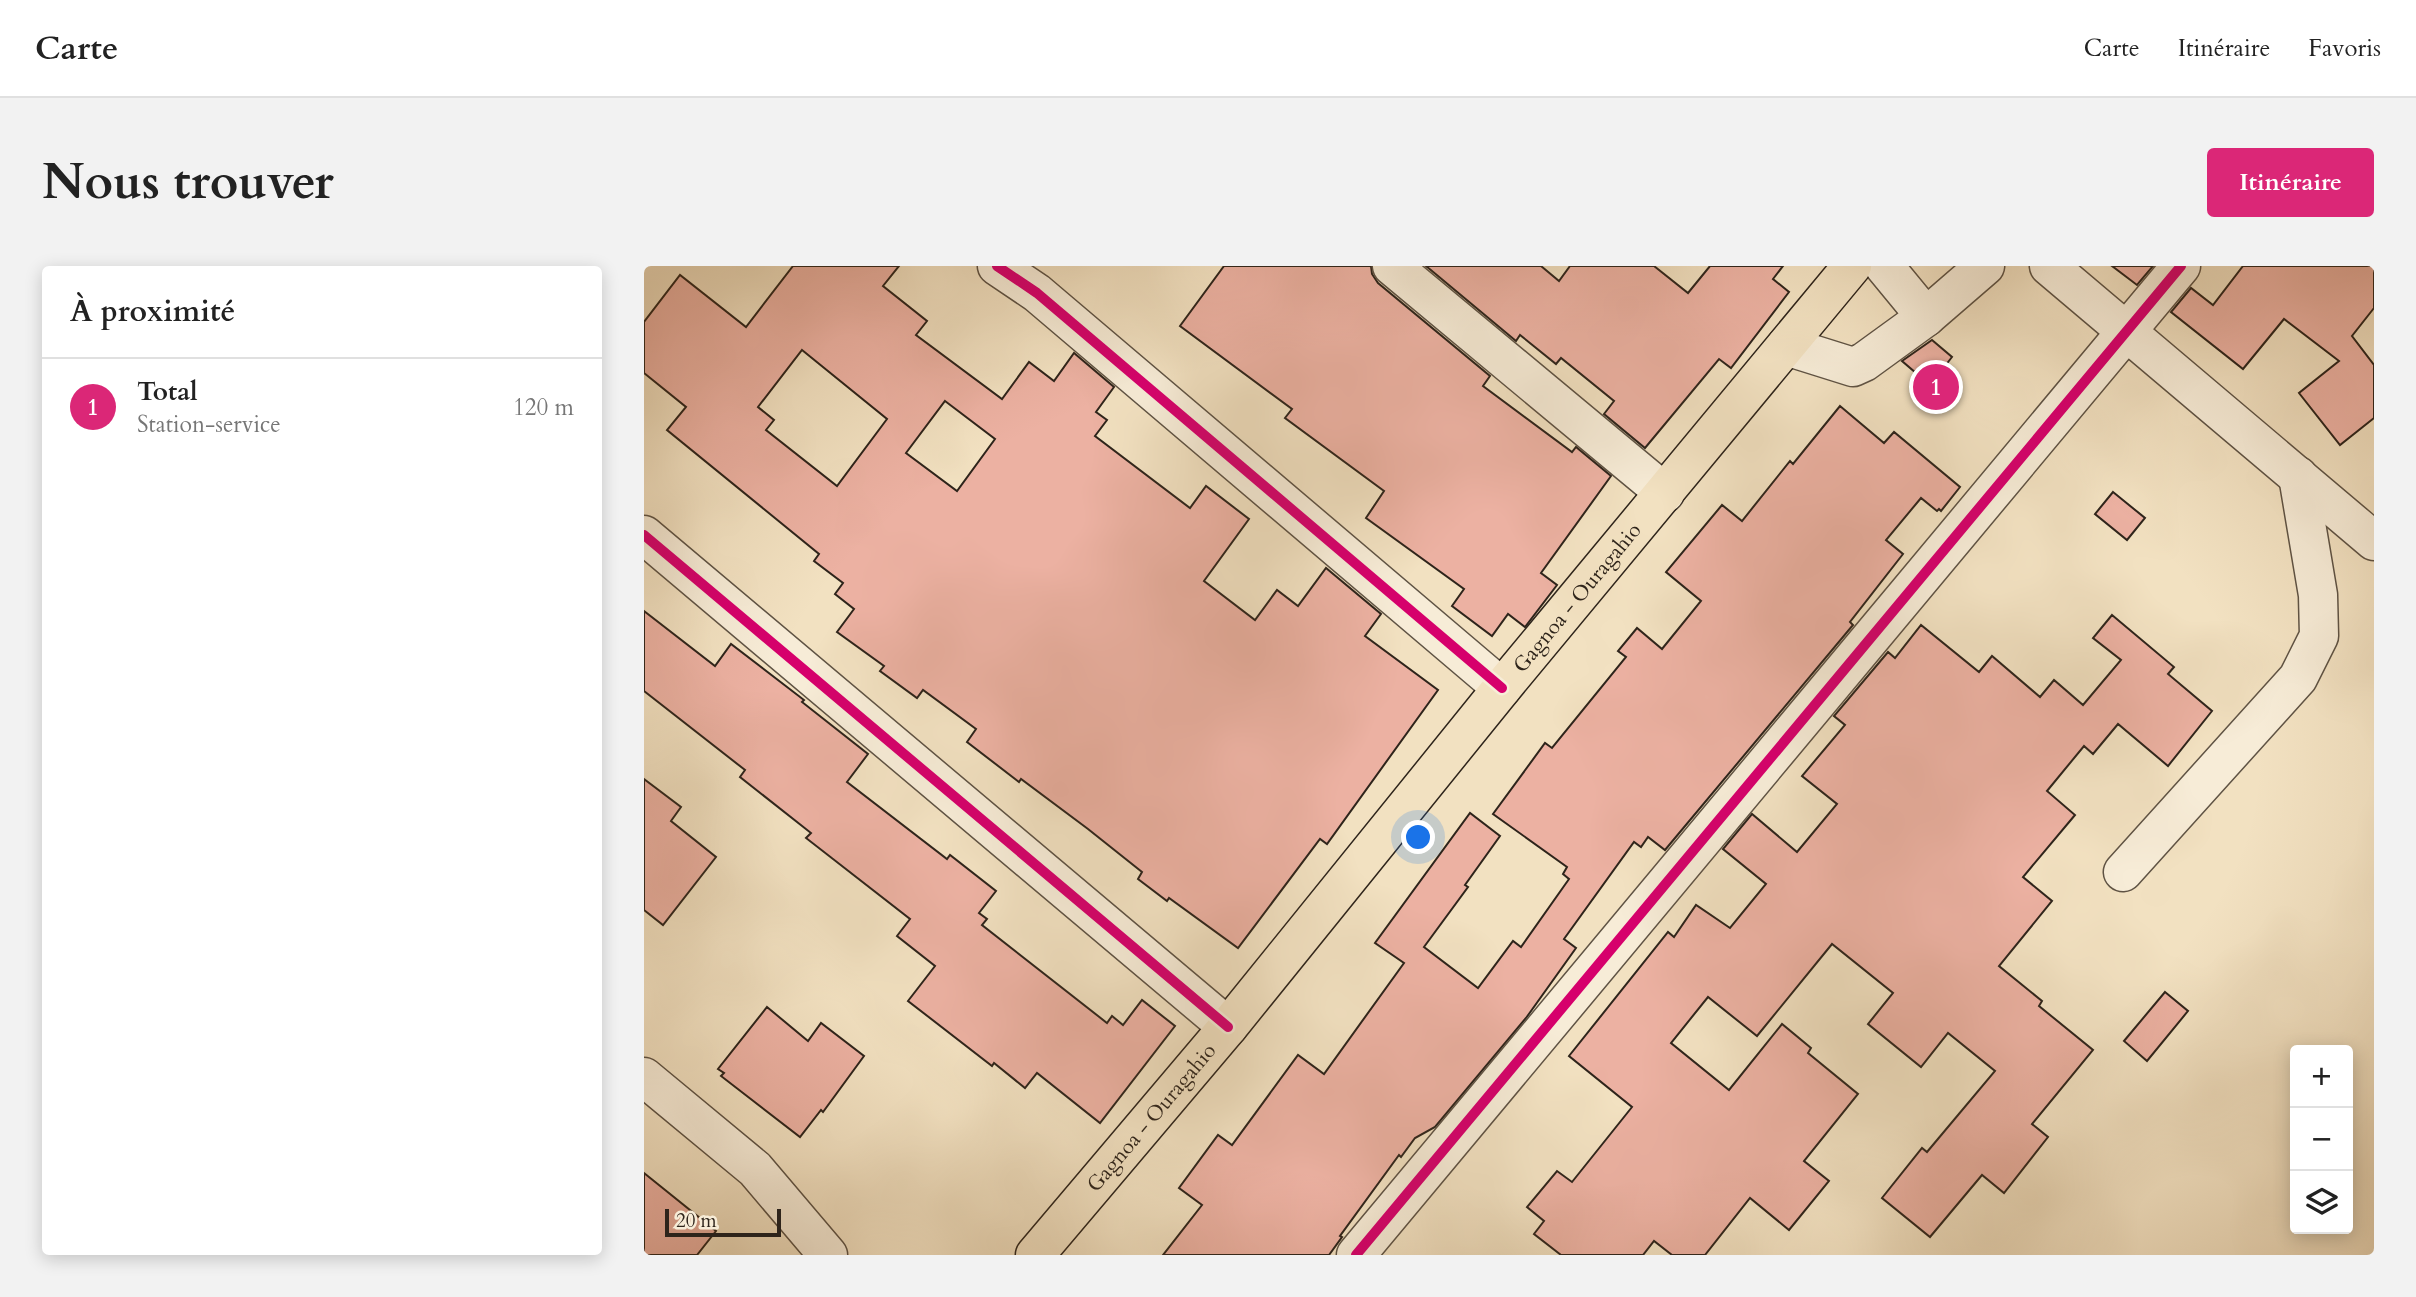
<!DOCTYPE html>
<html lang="fr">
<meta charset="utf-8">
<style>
:root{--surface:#fff;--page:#f2f2f2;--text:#222;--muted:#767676;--line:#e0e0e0;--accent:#db2777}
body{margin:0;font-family:Cardo,serif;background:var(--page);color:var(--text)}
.controls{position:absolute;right:21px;bottom:21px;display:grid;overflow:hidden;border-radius:7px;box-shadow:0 4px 18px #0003}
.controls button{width:63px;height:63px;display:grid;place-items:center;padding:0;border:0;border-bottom:2px solid var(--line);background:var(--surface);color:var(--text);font:35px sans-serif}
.scale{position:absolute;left:21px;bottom:18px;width:116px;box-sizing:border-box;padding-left:7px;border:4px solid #2e241b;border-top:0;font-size:19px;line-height:24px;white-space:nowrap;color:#2e241b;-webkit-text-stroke:5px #f7ecd7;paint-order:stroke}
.you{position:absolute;left:775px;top:572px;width:24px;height:24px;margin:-18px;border:5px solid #fff;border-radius:50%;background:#1a73e8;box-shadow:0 0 0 10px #1a73e833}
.badge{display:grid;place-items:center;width:46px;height:46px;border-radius:50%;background:var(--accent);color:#fff;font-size:23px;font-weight:700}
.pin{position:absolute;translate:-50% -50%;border:4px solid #fff;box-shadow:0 2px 7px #0006}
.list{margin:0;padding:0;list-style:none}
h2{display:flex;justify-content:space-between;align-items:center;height:91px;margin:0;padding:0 28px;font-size:30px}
h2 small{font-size:23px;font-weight:400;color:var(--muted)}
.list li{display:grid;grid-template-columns:46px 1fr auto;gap:21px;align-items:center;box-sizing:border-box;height:98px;padding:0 28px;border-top:2px solid var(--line)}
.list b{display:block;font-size:26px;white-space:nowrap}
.list p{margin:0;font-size:23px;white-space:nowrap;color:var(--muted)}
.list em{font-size:23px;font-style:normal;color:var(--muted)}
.icon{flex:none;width:38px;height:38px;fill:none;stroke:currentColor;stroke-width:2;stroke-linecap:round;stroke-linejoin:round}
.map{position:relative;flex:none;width:1730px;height:989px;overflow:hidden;border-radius:7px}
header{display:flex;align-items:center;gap:42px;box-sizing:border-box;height:98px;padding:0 35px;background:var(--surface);border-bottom:2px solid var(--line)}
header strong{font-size:33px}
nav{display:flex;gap:38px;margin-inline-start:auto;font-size:24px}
.intro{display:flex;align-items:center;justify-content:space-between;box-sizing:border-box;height:168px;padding:0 42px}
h1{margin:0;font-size:49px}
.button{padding:18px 32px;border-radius:7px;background:var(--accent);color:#fff;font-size:24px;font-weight:700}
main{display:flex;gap:42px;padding:0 42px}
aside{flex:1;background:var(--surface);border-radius:7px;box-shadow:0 4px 18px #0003}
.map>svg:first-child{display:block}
.building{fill:#ecb1a2;stroke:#2e241b;stroke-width:2;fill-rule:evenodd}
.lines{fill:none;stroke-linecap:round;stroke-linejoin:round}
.minor-casing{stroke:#5f5344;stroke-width:41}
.major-casing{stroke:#2e241b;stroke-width:41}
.minor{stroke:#f7ecd7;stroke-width:38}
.major{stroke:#f2e1c1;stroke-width:38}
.cycleway-casing{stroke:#f7ecd7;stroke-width:15}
.cycleway{stroke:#d6006c;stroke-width:10}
.labels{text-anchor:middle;stroke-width:5;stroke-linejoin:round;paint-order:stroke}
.street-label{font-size:21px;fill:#2e241b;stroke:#f7ecd7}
</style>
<header>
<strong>Carte</strong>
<nav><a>Carte</a><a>Itinéraire</a><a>Favoris</a></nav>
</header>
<div class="intro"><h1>Nous trouver</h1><a class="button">Itinéraire</a></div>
<main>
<aside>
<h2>À proximité<small></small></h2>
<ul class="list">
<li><span class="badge">1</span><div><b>Total</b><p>Station-service</p></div><em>120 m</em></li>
</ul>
</aside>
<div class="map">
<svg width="1730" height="989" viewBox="0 0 1730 989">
<rect width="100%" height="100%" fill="#f2e1c1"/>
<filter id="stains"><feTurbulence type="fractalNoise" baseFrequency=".00286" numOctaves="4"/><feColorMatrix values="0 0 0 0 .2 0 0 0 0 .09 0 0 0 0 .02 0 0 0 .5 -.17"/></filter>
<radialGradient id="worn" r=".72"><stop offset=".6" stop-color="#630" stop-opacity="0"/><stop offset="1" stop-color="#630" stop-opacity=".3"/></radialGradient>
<g class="building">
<path d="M149 0H255L239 20 283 55 272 69 358 133 385 96 410 115 430 87 470 121 452 146 463 154 451 170 546 242 562 220 605 253 560 315 611 354 633 324 654 340 682 302 737 348 721 370 794 424 683 578 676 573 594 682 525 632 523 635 494 613 498 606 444 563 377 513 375 516 323 476 332 463 279 424 273 432 236 405 240 400 193 366 210 343 191 328 199 317 170 295 175 288 23 164 42 141 0 107V56L36 9 102 61ZM158 84 243 153 193 220 122 164 130 154 114 141ZM301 135 351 173 313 225 262 187Z"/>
<path d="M580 0H727L728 8 734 17 846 110 839 120 928 186 932 181 967 210 897 307 913 319 881 361 864 348 848 370 808 340 820 323 722 252 740 225 641 152 648 143 536 60Z"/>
<path d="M782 0H897L915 15 926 0H1010L1044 27 1066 0H1139L1129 13 1145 26 1087 102 1075 93 1001 182 960 148 970 135 917 92 912 98 876 69 872 75Z"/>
<path d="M1468 0H1509L1493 19Z"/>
<path d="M1599 0H1730V42L1708 70 1730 99V152L1696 179 1655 127 1695 95 1640 53 1599 103 1527 46 1547 22 1569 39Z"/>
<path d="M1288 74 1308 91 1286 119 1258 95Z"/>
<path d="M1196 140 1240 177 1250 166 1316 221 1297 245 1295 243 1293 245 1277 232 1242 274 1259 288 1206 356 1209 359 1021 584 1004 571 997 581 990 576 920 673 932 682 882 752 791 861 771 872 757 891 755 889 696 970 698 971 685 989H519L558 939 535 922 574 869 588 879 654 789 680 808 760 697 731 677 826 547 856 570 821 619 824 621 780 681 834 722 869 675 877 681 925 613 919 608 923 601 849 548 901 477 908 482 982 391 974 385 993 362 1018 383 1057 335 1022 306 1078 239 1098 255 1146 195 1149 198Z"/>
<path d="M1469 226 1501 252 1483 274 1451 248Z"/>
<path d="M0 345 71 400 87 378 160 434 158 436 224 488 203 516 303 593 306 589 352 625 335 647 343 653 338 659 463 757 468 750 479 759 498 734 531 760 456 857 393 807 381 822 350 797 348 800 264 735 291 700 253 670 266 653 162 572 167 567 96 511 101 504 0 425Z"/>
<path d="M1468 349 1530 401 1524 408 1568 445 1524 500 1474 458 1449 488 1440 480 1403 525 1431 549 1379 611 1408 635 1355 700 1398 735 1395 740 1449 784 1388 858 1404 871 1360 927 1338 909 1286 971 1238 932 1278 882 1283 886 1351 805 1304 767 1277 801 1224 758 1249 727 1188 678 1113 770 1064 731 1027 777 1085 824 1138 758 1167 782 1164 787 1214 828 1160 895 1185 915 1145 964 1106 932 1061 989H1028L1010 975 999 989H917L890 968 900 955 883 941 913 905 928 916 988 841 925 790 1024 666 1030 671 1052 639 1086 662 1122 618 1079 583 1108 548 1153 586 1193 538 1158 510 1201 459 1190 450 1244 386 1251 392 1277 359 1335 406 1348 390 1396 431 1410 414 1439 439 1477 394 1449 372Z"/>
<path d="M0 513 37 541 27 555 72 591 19 659 0 644Z"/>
<path d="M1521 726 1544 745 1503 795 1480 775Z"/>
<path d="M123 741 164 775 177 757 220 790 179 846 177 844 156 871 77 810 80 807 74 803Z"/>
<path d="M0 907 72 965 53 989H0Z"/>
</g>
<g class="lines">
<g class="minor-casing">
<g id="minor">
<path d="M353 0 393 27 858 422"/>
<path d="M748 0 1021 227"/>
<path d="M1240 0 1282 51"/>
<path d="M1405 0 1730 275"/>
<path d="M1142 80 1209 101 1220 96 1282 51 1341 0"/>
<path d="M0 269 584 761"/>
<path d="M1479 606 1654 412 1675 370 1674 329 1654 210"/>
<path d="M0 811 111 903 184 989"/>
<path d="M712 989 1537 0"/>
</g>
</g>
<g class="major-casing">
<g id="major">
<path id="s1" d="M391 989 584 761 858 422 1208 0"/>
</g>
</g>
<use href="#minor" class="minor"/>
<use href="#major" class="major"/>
<g class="cycleway-casing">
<g id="cycleway">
<path d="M353 0 393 27 858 422"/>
<path d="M0 269 584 761"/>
<path d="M712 989 1537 0"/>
</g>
</g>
<use href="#cycleway" class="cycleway"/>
</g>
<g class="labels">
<g class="street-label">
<text dy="7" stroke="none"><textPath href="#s1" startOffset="852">Gagnoa - Ouragahio</textPath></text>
<text dy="7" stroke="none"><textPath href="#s1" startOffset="180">Gagnoa - Ouragahio</textPath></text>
</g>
</g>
<rect width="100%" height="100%" filter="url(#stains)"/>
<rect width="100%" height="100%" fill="url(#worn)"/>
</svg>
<div class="controls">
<button>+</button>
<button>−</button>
<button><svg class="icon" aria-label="layers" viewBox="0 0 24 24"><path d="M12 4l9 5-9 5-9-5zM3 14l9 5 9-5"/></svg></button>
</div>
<div class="scale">20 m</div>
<div class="you"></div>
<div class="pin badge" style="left:1292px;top:121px">1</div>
</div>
</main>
